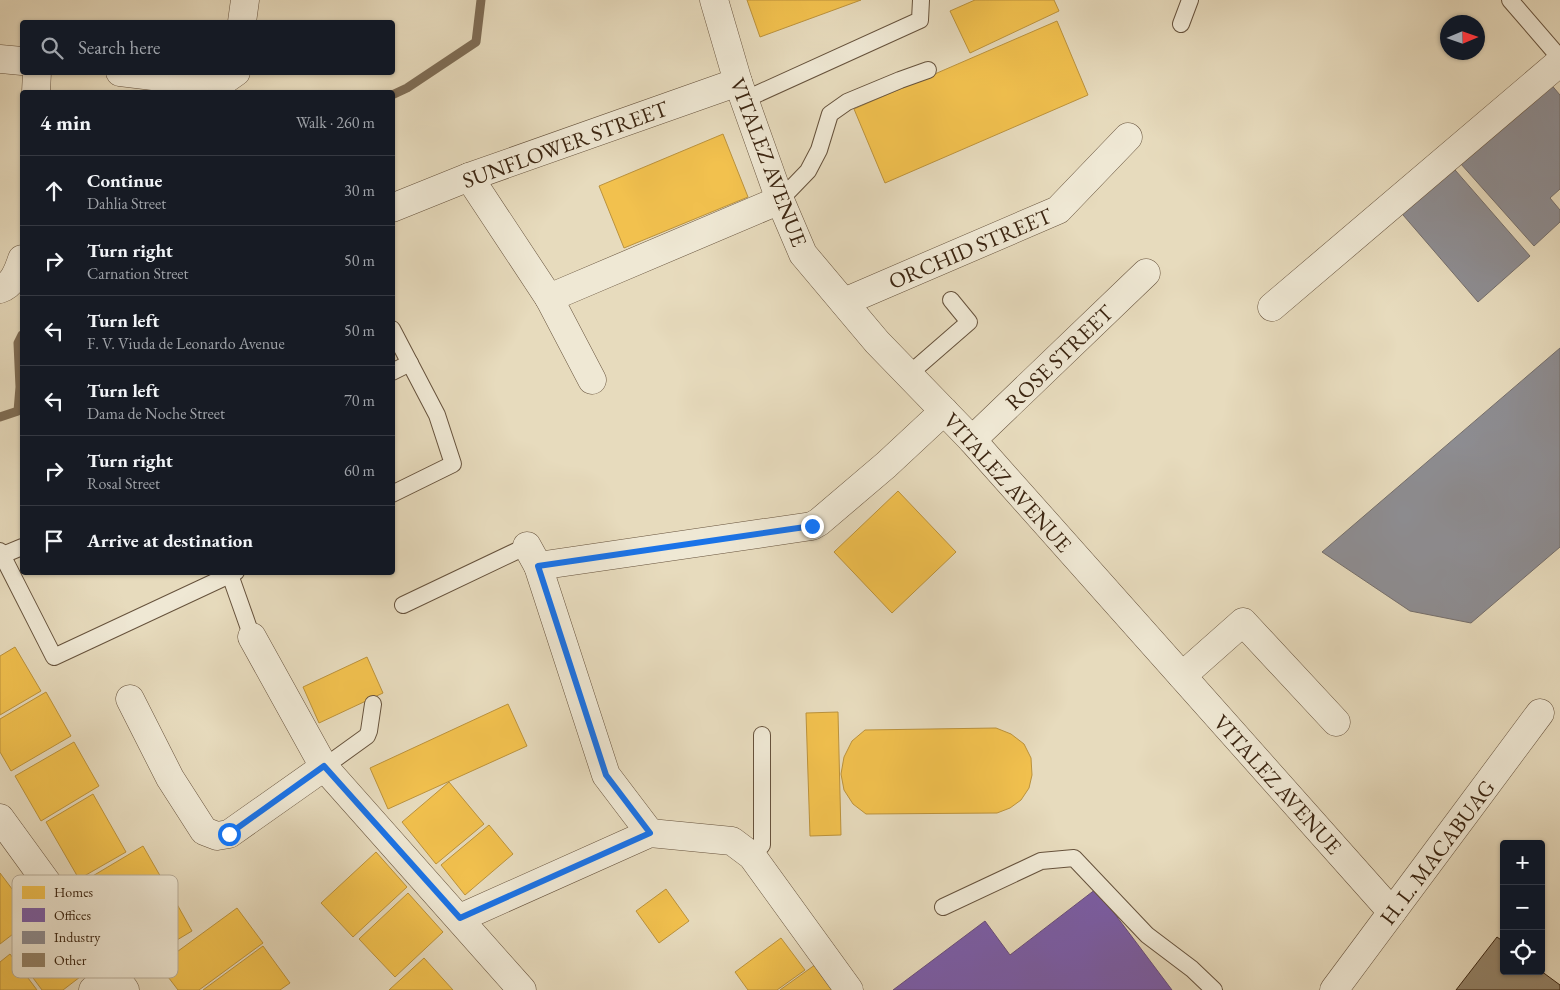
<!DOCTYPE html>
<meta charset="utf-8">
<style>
:root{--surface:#171b24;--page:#20242c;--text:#f1f3f6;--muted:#9ea1a6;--line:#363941}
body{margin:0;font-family:"EB Garamond",serif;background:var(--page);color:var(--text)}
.controls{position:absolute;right:15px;bottom:15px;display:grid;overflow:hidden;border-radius:5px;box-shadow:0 1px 4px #0004}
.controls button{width:45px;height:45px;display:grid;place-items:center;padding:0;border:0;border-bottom:1px solid var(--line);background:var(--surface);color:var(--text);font:25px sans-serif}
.compass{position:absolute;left:1440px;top:15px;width:45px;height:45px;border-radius:50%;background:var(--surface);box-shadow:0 1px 4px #0004;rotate:88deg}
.stop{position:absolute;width:15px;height:15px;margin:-11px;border:4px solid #1a73e8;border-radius:50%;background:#fff}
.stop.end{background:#1a73e8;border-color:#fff;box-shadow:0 1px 5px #0008}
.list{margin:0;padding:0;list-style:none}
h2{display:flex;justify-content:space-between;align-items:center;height:65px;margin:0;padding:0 20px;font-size:21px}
h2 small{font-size:16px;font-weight:400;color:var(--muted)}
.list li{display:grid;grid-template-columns:32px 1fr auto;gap:15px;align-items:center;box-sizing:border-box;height:70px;padding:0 20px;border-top:1px solid var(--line)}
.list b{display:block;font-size:19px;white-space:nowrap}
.list p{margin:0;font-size:16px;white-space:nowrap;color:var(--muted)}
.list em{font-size:16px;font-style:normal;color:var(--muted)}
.icon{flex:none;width:28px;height:28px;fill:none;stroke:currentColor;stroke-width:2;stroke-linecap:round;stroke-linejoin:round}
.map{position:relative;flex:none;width:1560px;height:990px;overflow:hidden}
.search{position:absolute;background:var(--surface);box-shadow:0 1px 4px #0004;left:20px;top:20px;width:375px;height:55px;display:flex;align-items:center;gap:12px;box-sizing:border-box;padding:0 18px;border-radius:5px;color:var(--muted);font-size:19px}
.panel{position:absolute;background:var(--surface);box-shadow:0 1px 4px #0004;left:20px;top:90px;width:375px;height:485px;border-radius:5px}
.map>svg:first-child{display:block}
.homes{fill:#f2c14e;stroke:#bb923c}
.offices{fill:#7b5ea7;stroke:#684d7a}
.industry{fill:#8d8d92;stroke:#746e6b}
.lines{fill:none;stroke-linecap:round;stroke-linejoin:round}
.stream{stroke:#7f6d55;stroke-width:9}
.building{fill:#94846a;stroke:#3b2511}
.lane-casing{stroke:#66523c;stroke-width:18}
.street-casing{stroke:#66523c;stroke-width:29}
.lane{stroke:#efe8d4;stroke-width:16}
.street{stroke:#efe8d4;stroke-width:28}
.route{stroke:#1a73e8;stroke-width:6}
.labels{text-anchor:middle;stroke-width:5;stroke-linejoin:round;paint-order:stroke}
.street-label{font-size:22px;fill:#3b2511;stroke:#efe8d4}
.key{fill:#efe8d4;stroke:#b9ae9a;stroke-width:1}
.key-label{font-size:14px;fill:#3b2511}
</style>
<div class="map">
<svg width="1560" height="990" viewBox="0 0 1560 990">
<rect width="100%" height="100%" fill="#e7dbbd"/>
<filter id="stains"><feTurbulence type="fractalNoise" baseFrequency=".004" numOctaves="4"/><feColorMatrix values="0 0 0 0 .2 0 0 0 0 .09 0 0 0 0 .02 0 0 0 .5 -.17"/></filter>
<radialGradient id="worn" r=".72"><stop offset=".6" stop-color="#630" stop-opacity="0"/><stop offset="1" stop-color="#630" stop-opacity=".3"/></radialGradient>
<g class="homes">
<path d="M747 0H861L760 37Z"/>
<path d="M975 0H1054L1059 11 970 53 950 11Z"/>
<path d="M1057 21 1088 95 885 183 854 109Z"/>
<path d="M723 134 748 197 624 248 599 186Z"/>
<path d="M898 491 956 552 892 613 834 552Z"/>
<path d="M15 647 41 691 0 715V656Z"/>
<path d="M367 657 383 693 319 723 303 687Z"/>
<path d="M46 692 71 736 11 771 0 752V719Z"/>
<path d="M508 704 527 746 388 809 370 768Z"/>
<path d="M838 712 841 835 810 836 806 713Z"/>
<path d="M996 728 1011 734 1024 744 1031 758 1032 775 1029 788 1021 800 1010 808 997 813 866 814 853 804 844 790 841 774 844 757 852 741 865 730Z"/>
<path d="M74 742 99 786 41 821 15 776Z"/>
<path d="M449 782 484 824 436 864 402 822Z"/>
<path d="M93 794 126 852 79 879 46 822Z"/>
<path d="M489 825 513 854 465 895 441 865Z"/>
<path d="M143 846 166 886 113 917 91 877Z"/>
<path d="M376 852 407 887 353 937 321 903Z"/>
<path d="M0 873 34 918 0 944Z"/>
<path d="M666 889 689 921 659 943 636 911Z"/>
<path d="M169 890 192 931 140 962 116 921Z"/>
<path d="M408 893 443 932 395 977 359 939Z"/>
<path d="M237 908 263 943 199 990H178L159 965Z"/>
<path d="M44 928 80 977 63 990H42L13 951Z"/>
<path d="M781 938 805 970 777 990H748L735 972Z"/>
<path d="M263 946 290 983 280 990H203Z"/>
<path d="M10 954 37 990H0V962Z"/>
<path d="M424 958 453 990H389Z"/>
<path d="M819 962 839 990H780Z"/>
</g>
<path class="offices" d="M1096 889 1172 990H893L985 921 1010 955Z"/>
<g class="industry">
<path d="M1549 82 1560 95V189L1550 198 1560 210V222L1534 246 1460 163Z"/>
<path d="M1449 163 1530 256 1478 302 1397 208Z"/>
<path d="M1560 348V547L1471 623 1410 611 1322 552Z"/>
</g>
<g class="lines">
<g class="stream">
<path d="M392 95 407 88 476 42 481 0"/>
<path d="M0 417 18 411 20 387 18 343 22 335"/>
</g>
</g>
<path class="building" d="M1497 937 1504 942V971H1541L1560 985V990H1456Z"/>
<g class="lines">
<g class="lane-casing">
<g id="lane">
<path d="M1510 0 1560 58"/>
<path d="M1181 24 1190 0"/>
<path d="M744 100 920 20 921 0"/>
<path d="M780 200 808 171 819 150 830 114 847 102 900 80 928 70"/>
<path d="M392 329 437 415 453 464 392 494"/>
<path d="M392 372 410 363"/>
<path d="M908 375 969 322 951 300"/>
<path d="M0 551 54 657 236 572"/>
<path d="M3 555 22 547"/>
<path d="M229 572 252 637"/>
<path d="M403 605 527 546"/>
<path d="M324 767 367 736 369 731 373 704"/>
<path d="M752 856 762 845V735"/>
<path d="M943 907 1041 861 1074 858 1147 935 1192 969 1214 990"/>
</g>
</g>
<g class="street-casing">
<g id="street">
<path d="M714 0 738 82 780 200 803 254 877 342 972 440 1392 912"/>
<path d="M242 22 245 0"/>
<path d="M0 59 22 61"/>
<path d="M120 72 219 84 236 72"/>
<path d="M36 92 37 72"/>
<path d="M469 177 549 298 592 380"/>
<path d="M392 208 469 177 738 82"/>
<path d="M0 289C13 285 18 271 22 259"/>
<path d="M549 298 780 200"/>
<path d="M844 302 1058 210 1128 137"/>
<path d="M1272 307 1560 62"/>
<path d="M972 440 1146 273"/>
<path d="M527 546 538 566 606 775 650 833"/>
<path d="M538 566 812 526 819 522 886 465 944 411"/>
<path d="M252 637 324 767 522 990"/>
<path d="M1182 676 1243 622 1336 722"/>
<path d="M130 699 170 778 204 831 217 836 229 834 324 767"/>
<path d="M0 818 125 990"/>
<path d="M460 918 650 833 732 841 752 856 849 990"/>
<path d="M93 990 113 974"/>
<path d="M1334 990 1540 713"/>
</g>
</g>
<use href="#lane" class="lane"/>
<use href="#street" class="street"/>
</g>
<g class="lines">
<path class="route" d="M229 834 324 766 460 918 650 833 606 775 538 566 812 526"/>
</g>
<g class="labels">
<g class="street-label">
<text transform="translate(565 144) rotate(-20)" y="8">SUNFLOWER STREET</text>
<text transform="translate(769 162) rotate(69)" y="8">VITALEZ AVENUE</text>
<text transform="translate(970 248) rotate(-23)" y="8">ORCHID STREET</text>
<text transform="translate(1059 357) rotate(-44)" y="8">ROSE STREET</text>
<text transform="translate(1008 482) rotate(48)" y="8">VITALEZ AVENUE</text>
<text transform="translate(1278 784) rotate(48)" y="8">VITALEZ AVENUE</text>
<text transform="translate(1437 852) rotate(-53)" y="8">H. L. MACABUAG</text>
</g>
</g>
<rect x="12" y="875" width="166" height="103" rx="8" class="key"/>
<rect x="22" y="886" width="23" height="13" fill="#f2c14e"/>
<rect x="22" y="908" width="23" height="14" fill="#7b5ea7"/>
<rect x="22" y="931" width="23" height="13" fill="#8d8d92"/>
<rect x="22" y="953" width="23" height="14" fill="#94846a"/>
<g class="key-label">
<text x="54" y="897">Homes</text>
<text x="54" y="920">Offices</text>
<text x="54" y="942">Industry</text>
<text x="54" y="965">Other</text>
</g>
<rect width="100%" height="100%" filter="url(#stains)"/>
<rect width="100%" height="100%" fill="url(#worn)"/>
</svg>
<div class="controls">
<button>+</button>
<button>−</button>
<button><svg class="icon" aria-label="locate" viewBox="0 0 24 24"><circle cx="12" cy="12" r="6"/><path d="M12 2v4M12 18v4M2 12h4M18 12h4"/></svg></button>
</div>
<svg class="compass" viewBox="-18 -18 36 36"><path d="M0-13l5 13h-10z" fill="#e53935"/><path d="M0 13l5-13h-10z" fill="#9ea1a6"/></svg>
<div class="stop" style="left:229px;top:834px"></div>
<div class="stop end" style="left:812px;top:526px"></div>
<div class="search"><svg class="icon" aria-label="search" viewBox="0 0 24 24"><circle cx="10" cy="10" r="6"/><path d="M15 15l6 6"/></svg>Search here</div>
<section class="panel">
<h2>4 min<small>Walk · 260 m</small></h2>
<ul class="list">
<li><svg class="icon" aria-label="ahead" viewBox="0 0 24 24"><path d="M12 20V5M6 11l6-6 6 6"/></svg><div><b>Continue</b><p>Dahlia Street</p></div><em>30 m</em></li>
<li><svg class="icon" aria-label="right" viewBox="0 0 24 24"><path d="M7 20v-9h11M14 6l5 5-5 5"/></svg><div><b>Turn right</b><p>Carnation Street</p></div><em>50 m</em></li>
<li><svg class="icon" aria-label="left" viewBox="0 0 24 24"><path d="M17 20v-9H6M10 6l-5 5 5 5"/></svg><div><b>Turn left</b><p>F. V. Viuda de Leonardo Avenue</p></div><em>50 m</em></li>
<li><svg class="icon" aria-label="left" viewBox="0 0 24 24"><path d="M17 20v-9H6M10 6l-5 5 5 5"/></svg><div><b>Turn left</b><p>Dama de Noche Street</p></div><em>70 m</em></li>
<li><svg class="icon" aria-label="right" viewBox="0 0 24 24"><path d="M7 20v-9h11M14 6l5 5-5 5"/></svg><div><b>Turn right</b><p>Rosal Street</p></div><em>60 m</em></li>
<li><svg class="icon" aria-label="arrive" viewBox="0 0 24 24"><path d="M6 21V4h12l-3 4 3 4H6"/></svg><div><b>Arrive at destination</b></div></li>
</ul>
</section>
</div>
